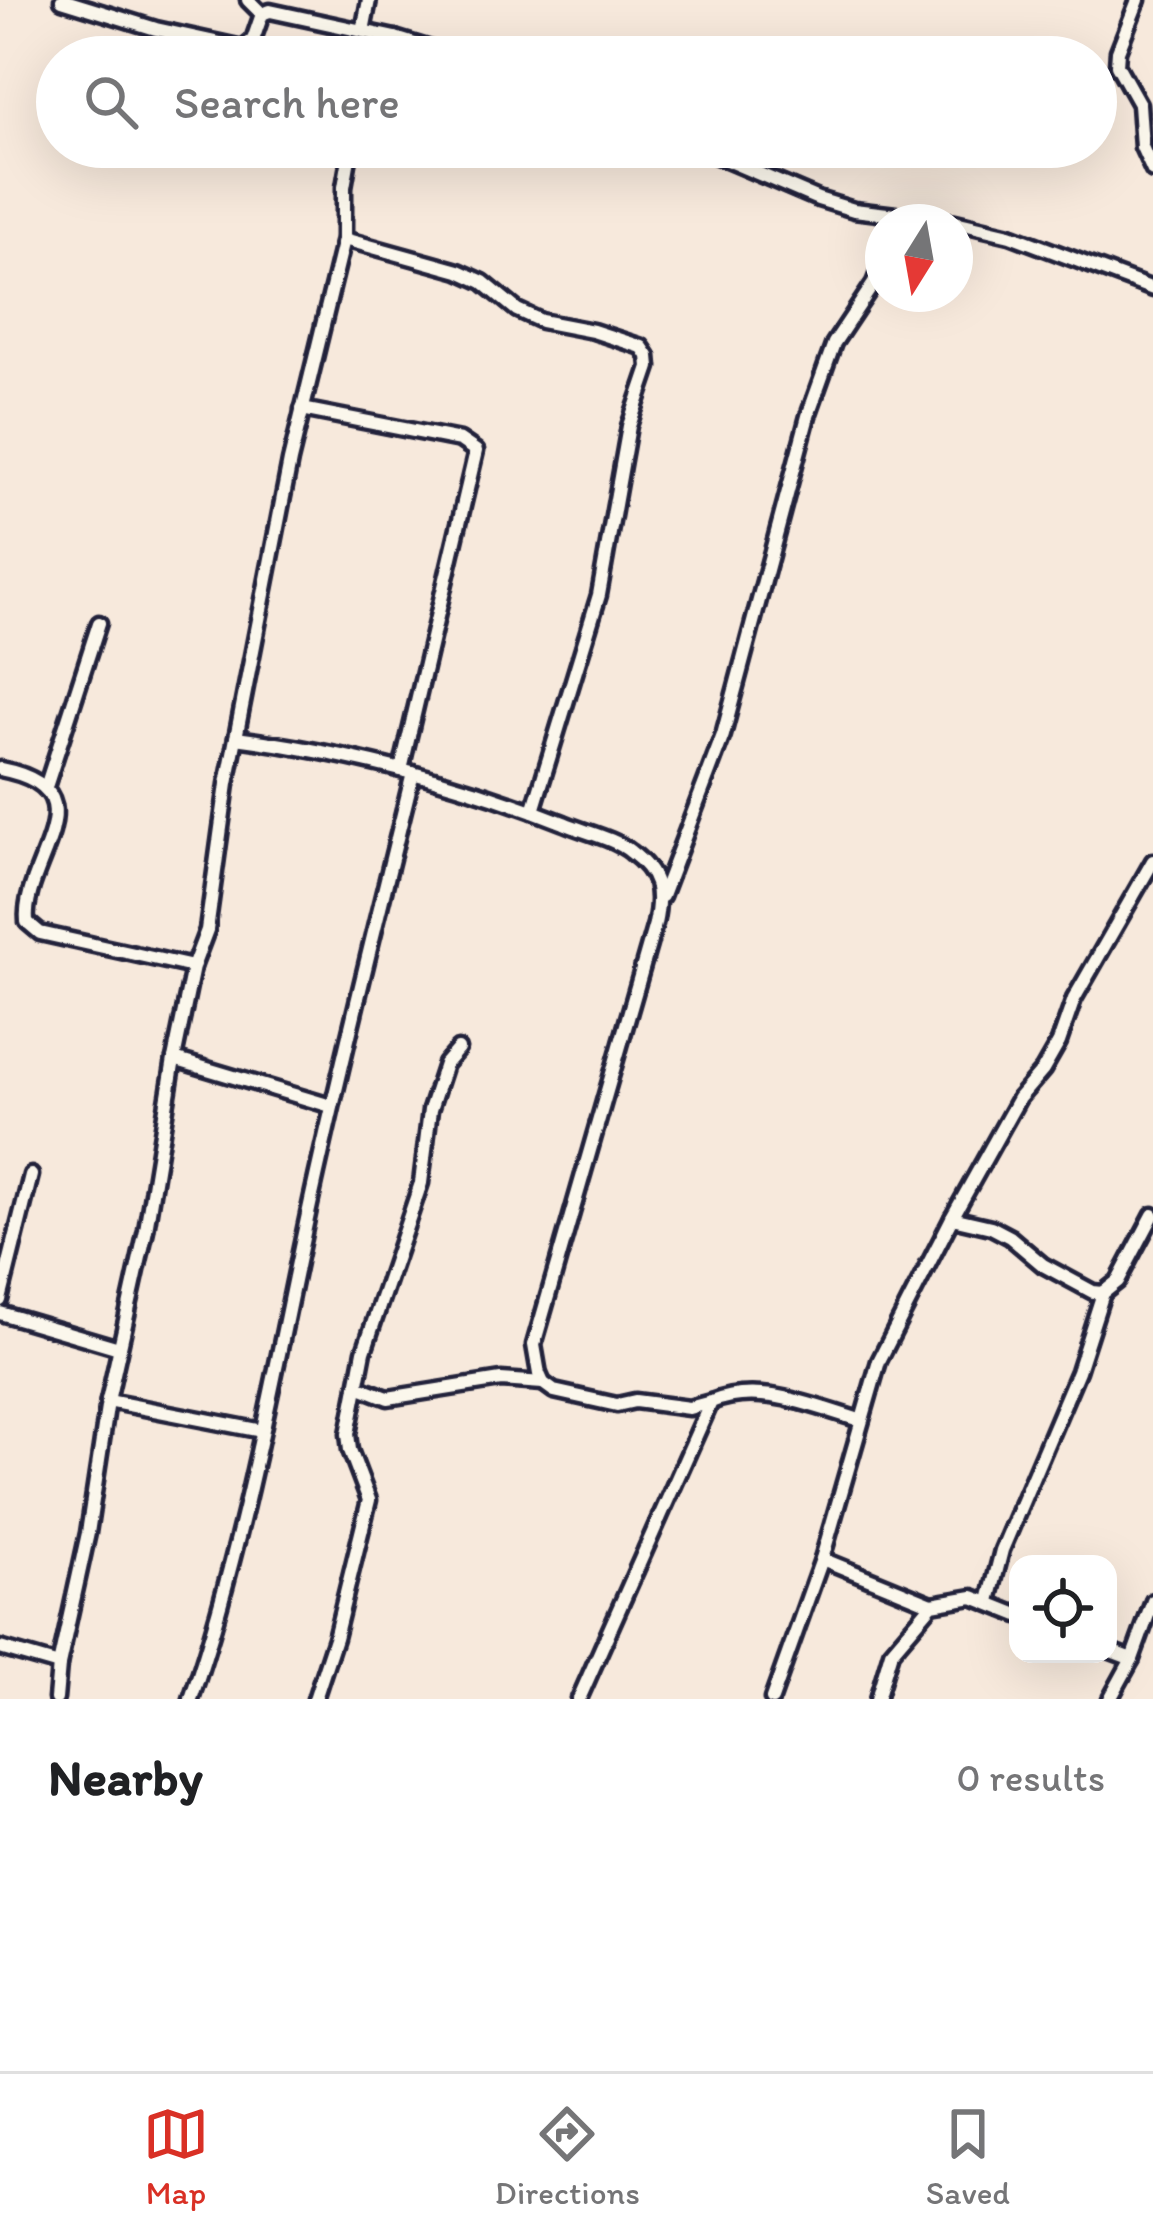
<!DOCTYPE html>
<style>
:root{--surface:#fff;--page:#f6f6f6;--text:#202124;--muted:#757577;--line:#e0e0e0;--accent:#d93025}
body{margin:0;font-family:Itim,sans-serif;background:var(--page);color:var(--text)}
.controls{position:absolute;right:36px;bottom:36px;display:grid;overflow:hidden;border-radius:24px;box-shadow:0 12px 48px #0002}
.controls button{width:108px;height:108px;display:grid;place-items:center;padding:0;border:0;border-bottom:3px solid var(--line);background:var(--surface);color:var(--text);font:60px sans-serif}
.compass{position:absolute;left:865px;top:204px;width:108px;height:108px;border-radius:50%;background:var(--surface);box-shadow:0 12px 48px #0002;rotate:191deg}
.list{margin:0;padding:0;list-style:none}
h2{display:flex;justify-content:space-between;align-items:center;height:156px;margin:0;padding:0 48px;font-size:51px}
h2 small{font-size:39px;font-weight:400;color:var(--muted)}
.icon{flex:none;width:66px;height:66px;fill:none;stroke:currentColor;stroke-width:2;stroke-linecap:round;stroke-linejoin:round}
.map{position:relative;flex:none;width:1153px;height:1699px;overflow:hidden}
.search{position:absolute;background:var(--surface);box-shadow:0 12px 48px #0002;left:36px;right:36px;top:36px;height:132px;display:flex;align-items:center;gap:30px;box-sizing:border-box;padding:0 42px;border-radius:66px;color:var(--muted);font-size:45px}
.sheet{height:372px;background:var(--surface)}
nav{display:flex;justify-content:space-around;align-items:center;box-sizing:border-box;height:168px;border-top:3px solid var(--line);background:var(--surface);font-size:33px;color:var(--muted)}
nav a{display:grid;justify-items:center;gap:6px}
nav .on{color:var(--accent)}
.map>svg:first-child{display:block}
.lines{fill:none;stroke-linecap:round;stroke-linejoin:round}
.street-casing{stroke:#22223b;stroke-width:21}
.street{stroke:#fbf7ec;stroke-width:12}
</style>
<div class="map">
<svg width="1153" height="1699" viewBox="0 0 1153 1699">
<rect width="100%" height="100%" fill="#f7e9dc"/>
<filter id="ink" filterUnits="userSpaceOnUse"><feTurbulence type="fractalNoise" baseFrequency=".00833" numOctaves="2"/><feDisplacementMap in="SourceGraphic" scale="24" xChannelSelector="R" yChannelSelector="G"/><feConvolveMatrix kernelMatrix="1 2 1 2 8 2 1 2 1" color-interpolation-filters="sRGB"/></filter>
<g filter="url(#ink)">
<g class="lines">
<g class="street-casing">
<g id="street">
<path d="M62 0 156 29 243 48 253 40 262 14 270 11 395 38 457 57"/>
<path d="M248 0 262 14"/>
<path d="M1138 0 1118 51 1117 65 1139 104 1142 147 1153 171"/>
<path d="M363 31 369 0"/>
<path d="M387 57 395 38"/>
<path d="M696 147 818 199 854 210 954 222"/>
<path d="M955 222 1010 235 1153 289"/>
<path d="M344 239 459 271 483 282 517 310 541 321 593 331 642 347 648 356 649 367 629 426 599 595 533 811"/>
<path d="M302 409 460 440 476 451 401 770"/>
<path d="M236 738C349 753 458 781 564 823 584 832 614 838 631 852 659 873 662 892 655 924L534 1345 539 1374 543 1383 554 1391 617 1405 635 1401 689 1408 711 1402"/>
<path d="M0 769C109 790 21 863 27 922L40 933 193 967"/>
<path d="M46 787 99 623"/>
<path d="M662 896 723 735 808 416 834 343 874 283 883 260"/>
<path d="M174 1059 331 1106"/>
<path d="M952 1218 991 1227 1010 1237 1043 1265 1093 1292 1103 1293 1118 1281 1153 1215"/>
<path d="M0 1300 31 1175"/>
<path d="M0 1313 119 1348"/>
<path d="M357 1386 388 1398 501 1380 543 1383"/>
<path d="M108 1401 262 1431"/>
<path d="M822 1559 932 1604"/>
<path d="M989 1601 1002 1550 1078 1371 1103 1293"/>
<path d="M0 1648 59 1665"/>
<path d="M1108 1650 1132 1659"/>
<path d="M56 1699 59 1665 88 1533 108 1401 146 1230 174 1059 193 967 207 930 227 784 290 461 344 239V187L351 147"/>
<path d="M191 1699C244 1544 273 1379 307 1219 339 1069 377 921 413 773"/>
<path d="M315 1699 335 1638 369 1500 350 1450 348 1434 364 1351 421 1183 430 1110 445 1064 458 1049"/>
<path d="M579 1699 711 1402C759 1382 812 1406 860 1420"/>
<path d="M772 1699 822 1559 879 1361 952 1218 1019 1098 1043 1070 1059 1042 1074 999 1153 861"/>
<path d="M877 1699 891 1652 932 1604 973 1597 1018 1615"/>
<path d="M1110 1699 1132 1659 1153 1601"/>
</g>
</g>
<use href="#street" class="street"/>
</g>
</g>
</svg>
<div class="controls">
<button><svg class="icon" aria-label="locate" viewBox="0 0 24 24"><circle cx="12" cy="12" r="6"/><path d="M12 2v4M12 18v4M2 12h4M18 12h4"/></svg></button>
</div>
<svg class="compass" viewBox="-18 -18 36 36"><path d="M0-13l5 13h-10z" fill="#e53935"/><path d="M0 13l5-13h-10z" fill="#757577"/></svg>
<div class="search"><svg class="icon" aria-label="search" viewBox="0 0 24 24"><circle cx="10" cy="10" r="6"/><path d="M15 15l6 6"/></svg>Search here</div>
</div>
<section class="sheet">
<h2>Nearby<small>0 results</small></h2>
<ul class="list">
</ul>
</section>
<nav>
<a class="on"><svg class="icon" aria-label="map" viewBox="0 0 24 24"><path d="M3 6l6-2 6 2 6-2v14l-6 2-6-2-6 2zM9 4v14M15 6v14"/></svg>Map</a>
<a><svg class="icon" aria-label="directions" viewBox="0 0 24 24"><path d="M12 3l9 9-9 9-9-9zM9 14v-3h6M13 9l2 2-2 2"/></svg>Directions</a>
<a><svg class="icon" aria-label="saved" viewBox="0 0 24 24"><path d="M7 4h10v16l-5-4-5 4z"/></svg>Saved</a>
</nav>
